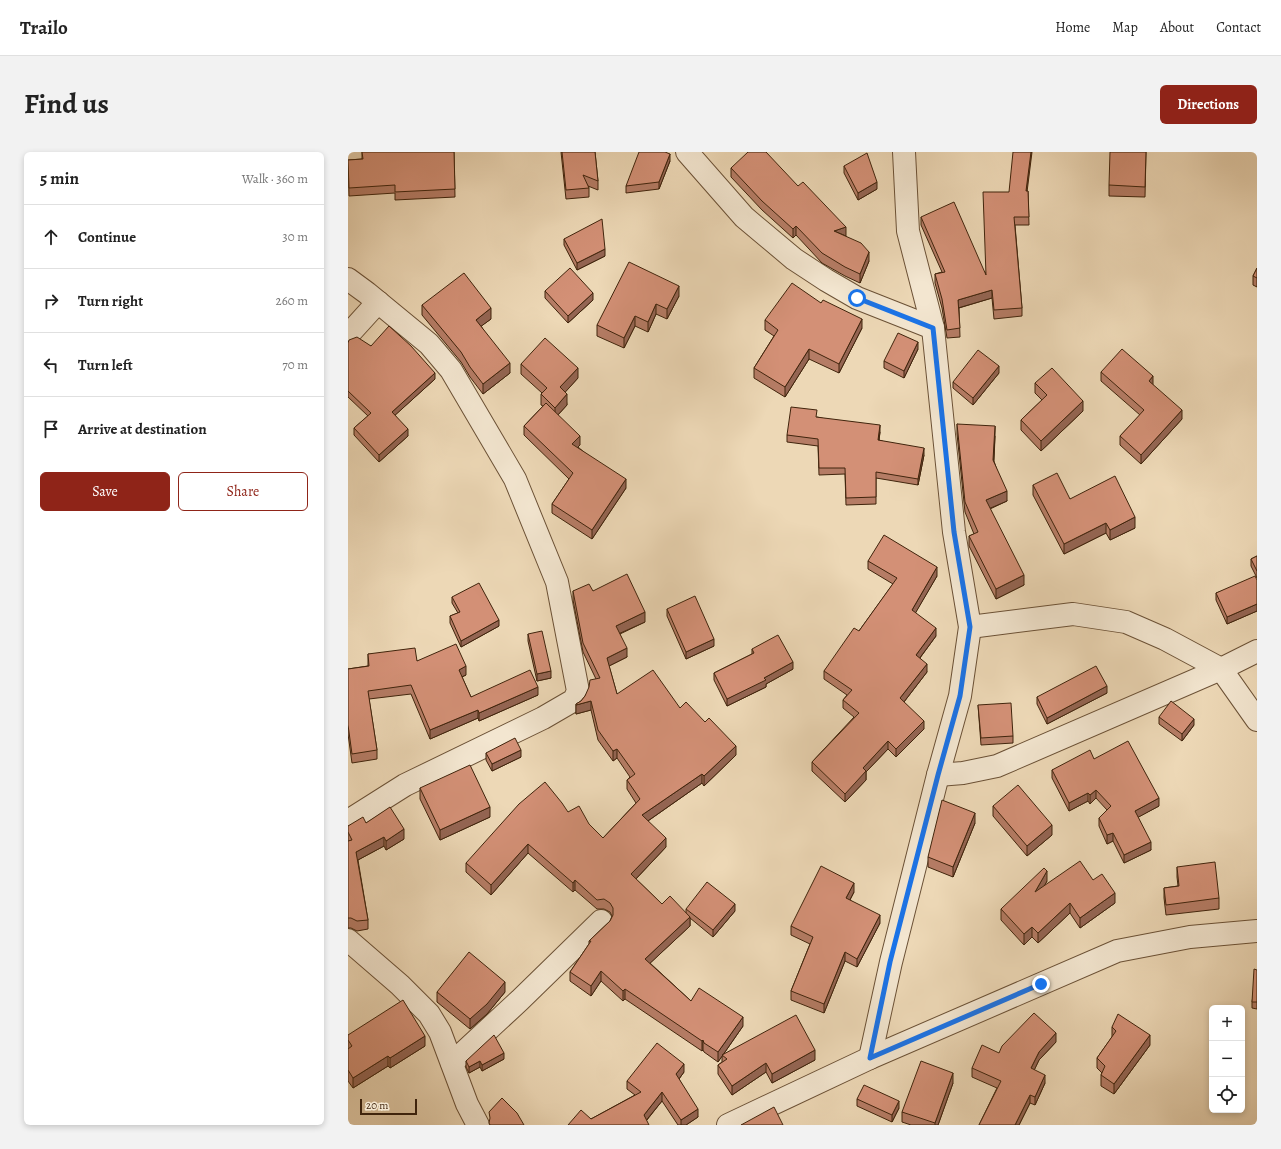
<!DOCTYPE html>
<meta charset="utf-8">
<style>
:root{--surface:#fff;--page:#f2f2f2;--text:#222;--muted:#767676;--line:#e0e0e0;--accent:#8f2418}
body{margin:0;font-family:Alegreya,serif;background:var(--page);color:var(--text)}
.controls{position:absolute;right:12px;bottom:12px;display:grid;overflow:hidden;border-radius:6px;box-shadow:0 2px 6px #0003}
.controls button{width:36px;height:36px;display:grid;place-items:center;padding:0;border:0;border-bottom:1px solid var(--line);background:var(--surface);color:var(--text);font:20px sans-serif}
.scale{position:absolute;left:12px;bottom:10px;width:57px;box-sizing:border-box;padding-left:4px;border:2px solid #40240c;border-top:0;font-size:11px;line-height:14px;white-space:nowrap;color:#40240c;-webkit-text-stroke:3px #f3e6d0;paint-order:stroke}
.stop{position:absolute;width:12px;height:12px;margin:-9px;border:3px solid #1a73e8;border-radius:50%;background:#fff}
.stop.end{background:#1a73e8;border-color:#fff;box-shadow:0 1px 4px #0008}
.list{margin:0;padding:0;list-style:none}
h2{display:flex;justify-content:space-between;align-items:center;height:52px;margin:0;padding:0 16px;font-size:17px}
h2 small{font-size:13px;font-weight:400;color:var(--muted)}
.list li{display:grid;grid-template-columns:26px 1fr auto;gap:12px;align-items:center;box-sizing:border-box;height:64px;padding:0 16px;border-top:1px solid var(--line)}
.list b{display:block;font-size:15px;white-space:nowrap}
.list em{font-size:13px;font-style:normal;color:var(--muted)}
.actions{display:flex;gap:8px;padding:12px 16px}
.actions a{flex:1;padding:9px 0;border:1px solid var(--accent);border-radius:6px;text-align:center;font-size:14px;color:var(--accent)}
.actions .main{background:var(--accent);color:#fff}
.icon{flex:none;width:22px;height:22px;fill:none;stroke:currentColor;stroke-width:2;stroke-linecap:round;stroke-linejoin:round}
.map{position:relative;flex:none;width:909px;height:973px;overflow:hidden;border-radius:6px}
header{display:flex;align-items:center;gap:24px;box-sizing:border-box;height:56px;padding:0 20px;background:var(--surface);border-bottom:1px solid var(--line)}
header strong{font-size:19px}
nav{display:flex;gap:22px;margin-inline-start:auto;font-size:14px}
.intro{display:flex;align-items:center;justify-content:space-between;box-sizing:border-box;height:96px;padding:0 24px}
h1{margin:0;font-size:28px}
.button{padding:10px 18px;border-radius:6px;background:var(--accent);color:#fff;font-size:14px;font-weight:700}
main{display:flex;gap:24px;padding:0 24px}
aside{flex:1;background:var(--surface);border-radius:6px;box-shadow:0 2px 6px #0003}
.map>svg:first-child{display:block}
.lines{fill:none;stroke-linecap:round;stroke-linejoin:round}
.minor-casing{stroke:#6b5136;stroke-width:24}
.minor{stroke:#f3e6d0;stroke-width:22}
.wall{fill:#b57c65;stroke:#40240c}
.shaded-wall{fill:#946553;stroke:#40240c}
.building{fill:#d39076;stroke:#40240c}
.route{stroke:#1a73e8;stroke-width:5}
</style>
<header>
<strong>Trailo</strong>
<nav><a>Home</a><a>Map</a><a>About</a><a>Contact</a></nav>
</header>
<div class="intro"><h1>Find us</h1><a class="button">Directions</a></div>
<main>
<aside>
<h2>5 min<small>Walk · 360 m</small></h2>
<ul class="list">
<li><svg class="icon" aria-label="ahead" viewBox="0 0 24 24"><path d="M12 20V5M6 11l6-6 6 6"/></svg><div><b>Continue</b></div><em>30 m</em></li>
<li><svg class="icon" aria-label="right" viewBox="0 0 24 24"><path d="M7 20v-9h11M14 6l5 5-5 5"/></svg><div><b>Turn right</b></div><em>260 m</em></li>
<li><svg class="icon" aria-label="left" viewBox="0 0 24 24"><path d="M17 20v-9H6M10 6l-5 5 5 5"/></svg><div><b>Turn left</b></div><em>70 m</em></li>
<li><svg class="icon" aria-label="arrive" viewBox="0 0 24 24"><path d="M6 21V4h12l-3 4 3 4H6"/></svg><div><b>Arrive at destination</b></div></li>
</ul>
<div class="actions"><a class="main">Save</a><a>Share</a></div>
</aside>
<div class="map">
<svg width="909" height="973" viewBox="0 0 909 973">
<rect width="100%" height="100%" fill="#edd8b6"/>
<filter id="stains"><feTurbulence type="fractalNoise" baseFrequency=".005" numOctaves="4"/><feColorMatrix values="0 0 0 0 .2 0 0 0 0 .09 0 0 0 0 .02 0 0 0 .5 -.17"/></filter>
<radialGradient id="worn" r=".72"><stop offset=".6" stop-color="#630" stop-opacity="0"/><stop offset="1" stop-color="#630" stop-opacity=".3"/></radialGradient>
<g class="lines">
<g class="minor-casing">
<g id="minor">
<path d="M339 0 396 65 446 107 478 128 509 146 585 176"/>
<path d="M0 127 19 141 81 192 103 218 167 327 209 430 230 539 226 548 195 566 57 633 0 669"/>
<path d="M0 183 30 150"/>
<path d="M622 475 725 462 778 470 817 487 873 517 909 568"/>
<path d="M590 623 615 621 649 614 873 517 909 499"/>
<path d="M0 788 52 833 81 862 92 880 119 952 130 973"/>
<path d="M522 906 543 810 590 623 612 544 622 475 606 380 585 176 560 79 556 0"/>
<path d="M104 911 172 848 253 769"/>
<path d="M380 973 522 906 769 799 842 785 909 779"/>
</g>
</g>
<use href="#minor" class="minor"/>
</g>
<g class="wall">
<path d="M14 0H106L107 45 47 48V41L1 44 0 8 14 7Z"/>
<path d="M213 0H247L250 29V38L240 34 241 36V45L218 47Z"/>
<path d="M798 0 797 45 761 44V33Z"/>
<path d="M322 9 311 37 278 41V34Z"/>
<path d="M496 14 529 37 510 48 496 21Z"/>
<path d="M383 16 498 84 521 109 512 131 497 124 474 111 448 83 445 86 414 58 383 25Z"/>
<path d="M679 39H680L681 73H667L674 156V164L646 167 644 146 611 156 612 185 599 186 594 156 587 131V122L594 120 573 73V65L637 122Z"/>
<path d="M216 87 257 104 229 118 216 93Z"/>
<path d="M909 116V135L905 133V124Z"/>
<path d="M197 139 245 148 220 171 197 146Z"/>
<path d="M331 144 319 167 308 162 300 180 287 174 276 196 249 184V173Z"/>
<path d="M473 151 514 176 491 221 461 207 437 245 406 226V216L426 184 417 178V168Z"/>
<path d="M74 153 143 167 133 174 162 221 135 242 122 225 113 210 74 163Z"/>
<path d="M0 191 23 194 87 227 47 263 60 284 31 310 6 283V276L20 264 0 245Z"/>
<path d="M570 197 556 226 536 216V209Z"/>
<path d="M173 212 230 226 217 240 219 253 210 263 232 293 230 295 278 336 244 387 204 361V352L221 327 176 283V274L195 254 193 253V242L194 241 173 222Z"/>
<path d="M753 220 805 233 834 267 793 312 772 293V284L792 263 753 229Z"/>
<path d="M651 221 625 253 605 236V230Z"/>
<path d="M687 231 735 259 693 299 673 278V268L694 248 687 241Z"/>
<path d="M469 265 532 280 531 288 576 303 570 333 528 326V352L498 353 497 322 471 323 470 294 439 290V283Z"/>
<path d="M609 272 647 284 646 309 659 349 642 357 676 433 648 447 621 394V384L626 382 617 360 609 282Z"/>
<path d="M685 333 722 347 787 376 762 388 758 381 716 402 685 343Z"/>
<path d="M909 404V426L903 414V407Z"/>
<path d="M520 409 589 424 567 461 588 484 572 506 579 520 556 550 576 577 548 605 540 597 518 620V628L497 650 464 619V610L506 565 495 556V548L499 543 476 527V519L511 479 545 432 520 417Z"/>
<path d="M909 428V459L879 472 868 448V441Z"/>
<path d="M225 439H245L297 470 272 482 279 505 261 514 269 542 332 556 388 603 356 634 354 631 300 669 318 695 288 727 314 752 338 761V757L387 759 365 785 342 766V774L302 811 343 849 395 874 375 903 467 908 424 931 418 920 384 943 370 922V913L374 910V904L370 910 356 900 355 898 354 899 277 847 275 849 253 829 243 844 222 829V820L241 792V789L262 769 264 764 262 760 256 757H249L227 738 225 740 180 701 143 743 118 720V711L220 660 241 672 255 686 288 651 279 637V628L282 625 269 606 265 609 250 588 243 558 228 562V552L233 549 237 544 248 527 235 500 225 448Z"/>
<path d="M104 445 151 474 113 495 102 471V464L110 461 104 451Z"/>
<path d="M319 457 366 494 338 507 319 464Z"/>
<path d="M180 482 203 526 189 529 180 489Z"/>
<path d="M404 497 445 517 418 532V535L379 554 366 528V521L404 502Z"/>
<path d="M20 502 69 509 118 523 114 525 123 545 190 543 131 569 130 566 82 587 63 542 21 547 29 598V607L4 611 0 582V517L20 514Z"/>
<path d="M759 541 699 572 689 552V545Z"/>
<path d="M630 553 665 584V591L633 593Z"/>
<path d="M811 565 846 573 834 589 811 572Z"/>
<path d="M138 601 173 605 144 619 138 608Z"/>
<path d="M746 607 811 654 790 665 803 698 776 711 765 689 759 692 751 674V666L759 658 748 646 742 652 740 649 721 659 704 626V618Z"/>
<path d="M72 636 142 665 92 688 72 647Z"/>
<path d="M645 654 704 683 679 704 645 664Z"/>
<path d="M18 671 56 687 38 698 36 694 10 708 20 768V777L9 779 3 776H0V674Z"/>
<path d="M627 671 605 725 580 715V705Z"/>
<path d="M829 715 871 746V757L818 763 816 746V736L830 734 829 725Z"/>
<path d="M745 728 767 751 732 776 722 761 690 791 684 785 676 793 653 768V757L699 729 696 734Z"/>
<path d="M506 740 502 748 532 771 509 815 497 809 476 861 443 848V839L462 792 443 783V774Z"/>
<path d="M909 818V857L904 856V850Z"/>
<path d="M89 840H157L139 862 122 877 89 850Z"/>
<path d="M764 875 802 893 766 942 753 934V923L754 921 749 916V906L764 885Z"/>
<path d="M0 883 77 894 42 916 40 914 5 936 0 929Z"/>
<path d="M708 890 691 908 686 918 697 931 687 953 682 951 671 973H631L649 936 624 925V916L651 901Z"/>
<path d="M156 907 134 919 132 915 121 921 118 915V909Z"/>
<path d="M336 920 331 927 350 965 338 973H330L314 949 299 968 243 967 287 943 279 937V929Z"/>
<path d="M605 931 590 973H563L554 970V960Z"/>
<path d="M509 947 551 956 544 970 509 954Z"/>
</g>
<g class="shaded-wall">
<path d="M683 0H684L678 48V39Z"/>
<path d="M322 2V9L311 37V30Z"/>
<path d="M529 30V37L510 48V41Z"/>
<path d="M448 74V83L445 86V77Z"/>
<path d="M498 75V84L486 79Z"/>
<path d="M257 97V104L229 118V111Z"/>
<path d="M521 100V109L512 131V122Z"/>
<path d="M331 134V144L319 167V157Z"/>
<path d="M644 138V146L610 156V148Z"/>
<path d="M245 141V148L220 171V164Z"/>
<path d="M308 152V162L300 180V170Z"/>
<path d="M143 156V167L128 178V168Z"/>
<path d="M287 164V174L276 196V186Z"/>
<path d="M514 167V176L491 221V212Z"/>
<path d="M570 190V197L556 226V219Z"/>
<path d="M461 197V207L437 245V235Z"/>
<path d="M162 211V221L135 242V232Z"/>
<path d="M651 214V221L625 253V246Z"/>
<path d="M230 216V226L212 246V235Z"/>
<path d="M87 221V227L44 266V260Z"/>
<path d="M805 224V233L801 229Z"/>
<path d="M219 242V253L207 266V256Z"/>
<path d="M735 249V259L693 299V289Z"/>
<path d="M834 258V267L793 312V303Z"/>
<path d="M532 273V280L530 295V288Z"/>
<path d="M647 274V284L645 318V308Z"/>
<path d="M60 277V284L31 310V303Z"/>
<path d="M232 284V293L224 301V292Z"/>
<path d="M576 296V303L570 333V327Z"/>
<path d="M278 327V336L244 387V378Z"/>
<path d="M659 339V349L638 358V348Z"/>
<path d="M787 365V376L762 388V378Z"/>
<path d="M758 371V381L716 402V392Z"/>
<path d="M589 415V424L564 467V458Z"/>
<path d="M676 423V433L648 447V437Z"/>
<path d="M909 452V459L879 472V465Z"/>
<path d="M297 460V470L268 483V474Z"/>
<path d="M151 468V474L113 495V489Z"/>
<path d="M588 476V484L568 511V503Z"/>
<path d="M366 487V494L338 507V500Z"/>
<path d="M279 496V505L259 515V506Z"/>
<path d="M445 510V517L418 532V535L379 554V547L416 526Z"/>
<path d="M579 512V520L552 555V546Z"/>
<path d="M118 514V523L111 526V518Z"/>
<path d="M203 519V526L189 529V522Z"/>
<path d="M759 534V541L699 572V566Z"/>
<path d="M190 535V543L131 569V561Z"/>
<path d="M243 549V558L228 562V553Z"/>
<path d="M130 558V566L82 587V578Z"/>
<path d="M846 567V573L834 589V582Z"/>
<path d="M576 569V577L548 605V597Z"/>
<path d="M540 589V597L518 620V628L497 650V642L515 616Z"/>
<path d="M388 594V603L356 634V624Z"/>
<path d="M269 597V606L265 609V599Z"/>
<path d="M173 598V605L144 619V612Z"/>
<path d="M354 622V631L294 673V663Z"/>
<path d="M748 638V646L742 652V643Z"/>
<path d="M740 641V649L721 659V651Z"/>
<path d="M811 646V654L787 667V659Z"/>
<path d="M142 655V665L92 688V678Z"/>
<path d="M627 661V671L605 725V715Z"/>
<path d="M704 673V683L679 704V694Z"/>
<path d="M56 677V687L38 698V689Z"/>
<path d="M765 681V689L759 692V683Z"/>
<path d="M36 685V694L8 709V700Z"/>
<path d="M318 686V695L283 732V722Z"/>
<path d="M803 690V698L776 711V703Z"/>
<path d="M180 692V701L143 743V733Z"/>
<path d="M699 719V729L687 751V740Z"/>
<path d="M227 728V738L225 740V731Z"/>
<path d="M506 731V740L498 755V746Z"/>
<path d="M767 741V751L732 776V766Z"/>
<path d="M722 751V761L690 791V781Z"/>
<path d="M387 752V759L365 785V778Z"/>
<path d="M532 763V771L509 815V807Z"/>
<path d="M342 765V774L297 816V807Z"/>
<path d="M684 775V785L676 793V782Z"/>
<path d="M497 800V809L476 861V852Z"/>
<path d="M253 819V829L243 844V834Z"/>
<path d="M157 830V840L139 862 122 877V867Z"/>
<path d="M277 837V847L275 849V839Z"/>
<path d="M395 865V874L370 910V900Z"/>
<path d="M708 881V890L691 908 683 925V916L691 900Z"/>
<path d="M802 883V893L766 942V932Z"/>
<path d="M77 884V894L42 916V906Z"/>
<path d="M355 888V898L354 899V889Z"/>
<path d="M467 898V908L424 931V922Z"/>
<path d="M156 901V907L134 919V913Z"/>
<path d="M40 904V914L5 936V926Z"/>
<path d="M132 909V915L121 921V915Z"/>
<path d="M418 911V920L384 943V934Z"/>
<path d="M336 912V920L328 931V922Z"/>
<path d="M605 921V931L590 973H587V971Z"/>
<path d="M697 923V931L687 953V945Z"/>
<path d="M314 940V949L296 971V963Z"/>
<path d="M682 943V951L671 973H667Z"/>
<path d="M551 949V956L544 970V963Z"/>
<path d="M350 957V965L338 973H333V968Z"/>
</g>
<g class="building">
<path d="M14 0H106L107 37 47 40V33L1 36 0 8 15 7Z"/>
<path d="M214 0H247L250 29 235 23 241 36 218 38Z"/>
<path d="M291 0H317L322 2 311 30 278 34Z"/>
<path d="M400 0H418L450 34 455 30 498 75 486 79 513 91 521 100 512 122 497 115 474 101 448 74 445 77 414 49 383 16Z"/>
<path d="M665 0H683L678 39H680L681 65H666L674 156 646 158 644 138 610 148 612 176 599 178 594 147 587 122 597 120 573 65 606 50 638 123 635 40H661Z"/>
<path d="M762 0H798L797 35 761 33Z"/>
<path d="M519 1 529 30 510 41 496 14Z"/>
<path d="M254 67 257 97 229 111 216 87Z"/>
<path d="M281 110 331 134 319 157 308 152 300 170 287 164 276 186 249 173Z"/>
<path d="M222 116 245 141 220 164 197 139Z"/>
<path d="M909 116V126L905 124Z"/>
<path d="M116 121 143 156 128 168 162 211 135 232 122 215 113 200 74 153Z"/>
<path d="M444 131 473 151 475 148 514 167 491 212 461 197 437 235 406 216 430 178 417 168Z"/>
<path d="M41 174 63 194 87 221 44 260 60 277 31 303 6 276 23 261 0 239V191L1 188 9 185 23 194Z"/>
<path d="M550 181 570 190 556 219 536 209Z"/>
<path d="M197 186 230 216 212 235 219 242 207 256 193 242 199 236 173 212Z"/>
<path d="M774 197 805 224 801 229 834 258 793 303 772 284 796 258 753 220Z"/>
<path d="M630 198 651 214 625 246 605 230Z"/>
<path d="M704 216 735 249 693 289 673 268 699 243 687 231Z"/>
<path d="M198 251 232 284 224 292 278 327 244 378 204 352 225 321 176 274Z"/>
<path d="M443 255 469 258 468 265 532 273 530 288 576 296 570 327 528 320V345L498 346 497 316H471L470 287 439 283Z"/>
<path d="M609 272 647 274 645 308 659 339 638 348 676 423 648 437 621 384 630 380 617 350Z"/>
<path d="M709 321 722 347 767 324 787 365 762 378 758 371 716 392 685 333Z"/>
<path d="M536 383 589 415 564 458 588 476 568 503 579 512 552 546 576 569 548 597 540 589 515 616 518 619 497 642 464 610 511 561 495 548 504 538 476 519 506 476 511 479 549 426 520 409Z"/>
<path d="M909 404V419L903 407Z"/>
<path d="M279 422 297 460 268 474 279 496 259 506 269 542 305 518 332 556 338 550 357 570 361 566 388 594 356 624 354 622 294 663 318 686 283 722 314 752 322 744 342 765 297 807 343 849 351 836 395 865 370 900 356 891 355 888 354 889 277 837 275 839 253 819 243 834 222 820 243 789H241L262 769 265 763V756L262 751 256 747 249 748 227 728 225 731 180 692 143 733 118 711 171 652 197 630 214 651 220 660 231 654 241 672 255 686 292 647 279 628 287 622 269 597 265 599 250 578 243 549 228 553V552L233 549 237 544 241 535 242 528 252 526 235 491 225 439 241 432 245 439Z"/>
<path d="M907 424 909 428V452L879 465 868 441Z"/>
<path d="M131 431 151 468 113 489 102 464 112 460 104 445Z"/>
<path d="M347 444 366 487 338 500 319 457Z"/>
<path d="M194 479 203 519 189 522 180 482Z"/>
<path d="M430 483 445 510 416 526 418 528 379 547 366 521 406 501 404 497Z"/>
<path d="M108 492 118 514 111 518 123 545 182 518 190 535 131 561 130 558 82 578 63 533 20 539 29 598 4 602 0 573V517L21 514 20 502 67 496 69 509Z"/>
<path d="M748 514 759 534 699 566 689 545Z"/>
<path d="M823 549 846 567 834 582 811 565Z"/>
<path d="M663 551 665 584 633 586 630 553Z"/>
<path d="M167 586 173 598 144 612 138 601Z"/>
<path d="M780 589 811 646 787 659 803 690 776 703 765 681 759 683 751 666 763 654 748 638 742 643 740 641 721 651 704 618 742 598 746 607Z"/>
<path d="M122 613 142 655 92 678 72 636Z"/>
<path d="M670 633 704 673 679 694 645 654Z"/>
<path d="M594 648 627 661 605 715 580 705Z"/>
<path d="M42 655 56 677 38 689 36 685 8 700 20 768 9 769 3 766H0V689L4 688 0 680V674L15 665 18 671Z"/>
<path d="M732 709 745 728 754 722 767 741 732 766 722 751 690 781 684 775 676 782 653 757 696 716 699 719 687 740Z"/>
<path d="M867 710 871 746 818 753 816 736 831 734 829 715Z"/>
<path d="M473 714 506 731 498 746 532 763 509 807 497 800 476 852 443 839 465 785 443 774Z"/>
<path d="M359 730 387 752 365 778 338 757Z"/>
<path d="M121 800 157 830 139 852 122 867 89 840Z"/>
<path d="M906 817 909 818V850H904Z"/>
<path d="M55 848 77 884 42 906 40 904 5 926 0 918V897L4 894 0 888V883Z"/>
<path d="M686 861 708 881 691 900 683 916 697 923 687 945 682 943 667 973H631L653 929 624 916 634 893 651 901 654 894Z"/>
<path d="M770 862 802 883 766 932 753 923 757 914 749 906 768 879 764 875Z"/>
<path d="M448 863 467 898 424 922 418 911 384 934 370 913 379 907 374 903Z"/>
<path d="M146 883 156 901 134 913 132 909 121 915 118 909Z"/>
<path d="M309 891 336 912 328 922 350 957 333 968 314 940 296 963 301 973H220L233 958 243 967 293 940 279 929Z"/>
<path d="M573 909 605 921 587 971 554 960Z"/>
<path d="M516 933 551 949 544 963 509 947Z"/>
<path d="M154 946 169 961 176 973H142L141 971 142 966 141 960Z"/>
<path d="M426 955 435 973H393Z"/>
</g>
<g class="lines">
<path class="route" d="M509 146 585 176 606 380 622 475 612 544 590 623 542 810 522 906 693 832"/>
</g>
<rect width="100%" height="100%" filter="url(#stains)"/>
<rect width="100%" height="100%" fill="url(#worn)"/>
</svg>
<div class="controls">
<button>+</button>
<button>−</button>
<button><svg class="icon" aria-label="locate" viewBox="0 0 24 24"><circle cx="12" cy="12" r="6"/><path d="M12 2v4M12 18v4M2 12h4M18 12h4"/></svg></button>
</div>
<div class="scale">20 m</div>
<div class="stop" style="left:509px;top:146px"></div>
<div class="stop end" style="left:693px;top:832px"></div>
</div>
</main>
